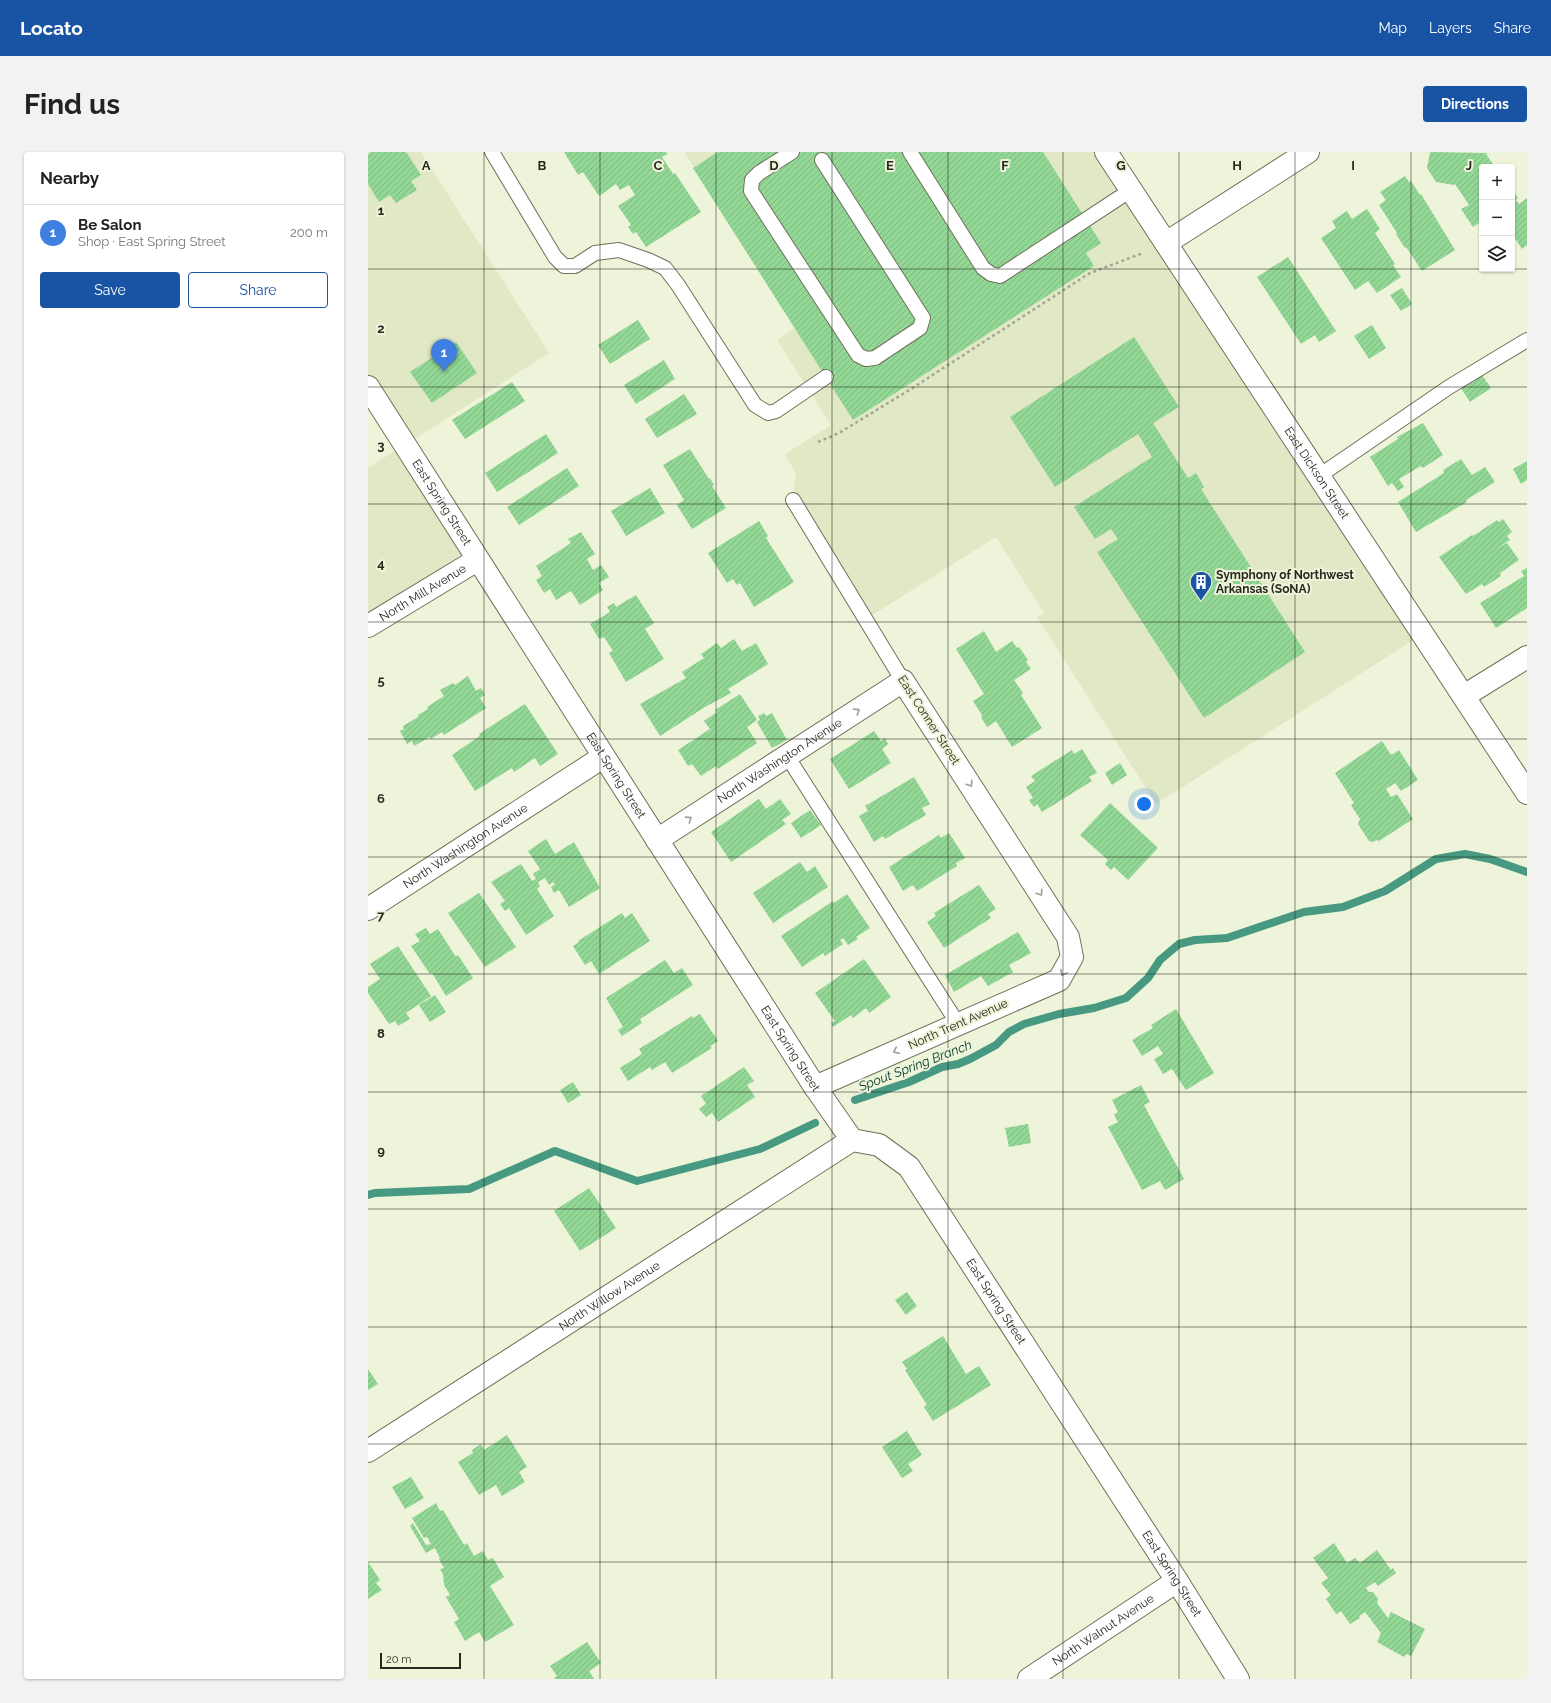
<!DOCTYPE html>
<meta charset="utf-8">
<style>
:root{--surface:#fff;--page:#f2f2f2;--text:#222;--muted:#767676;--line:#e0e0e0;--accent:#1953a4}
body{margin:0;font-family:Raleway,sans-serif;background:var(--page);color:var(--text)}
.controls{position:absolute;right:12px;top:12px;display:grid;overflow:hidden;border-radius:4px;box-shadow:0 1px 3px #0004}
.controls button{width:36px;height:36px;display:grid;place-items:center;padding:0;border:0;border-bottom:1px solid var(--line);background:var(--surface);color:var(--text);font:20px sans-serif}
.scale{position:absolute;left:12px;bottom:10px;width:81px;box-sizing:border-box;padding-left:4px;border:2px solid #27291f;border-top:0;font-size:11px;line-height:14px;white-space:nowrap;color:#27291f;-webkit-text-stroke:3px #eef4d9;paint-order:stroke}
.you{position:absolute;left:776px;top:652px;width:14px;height:14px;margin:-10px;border:3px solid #fff;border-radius:50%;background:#1a73e8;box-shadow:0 0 0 6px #1a73e833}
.badge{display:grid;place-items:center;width:26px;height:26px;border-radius:50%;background:var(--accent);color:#fff;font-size:13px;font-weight:700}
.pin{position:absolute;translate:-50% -33px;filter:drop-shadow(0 1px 2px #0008)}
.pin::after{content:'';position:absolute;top:21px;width:14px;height:12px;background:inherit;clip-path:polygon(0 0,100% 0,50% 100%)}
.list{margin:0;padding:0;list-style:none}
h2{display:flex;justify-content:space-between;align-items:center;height:52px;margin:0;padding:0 16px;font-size:17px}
h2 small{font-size:13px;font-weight:400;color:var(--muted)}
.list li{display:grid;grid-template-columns:26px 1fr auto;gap:12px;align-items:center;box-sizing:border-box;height:56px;padding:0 16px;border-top:1px solid var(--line)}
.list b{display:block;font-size:15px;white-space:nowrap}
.list p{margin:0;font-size:13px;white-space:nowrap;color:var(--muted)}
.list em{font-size:13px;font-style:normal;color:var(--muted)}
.actions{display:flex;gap:8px;padding:12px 16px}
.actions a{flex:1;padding:9px 0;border:1px solid var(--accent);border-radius:4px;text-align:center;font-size:14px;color:var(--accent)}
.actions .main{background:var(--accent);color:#fff}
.icon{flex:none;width:22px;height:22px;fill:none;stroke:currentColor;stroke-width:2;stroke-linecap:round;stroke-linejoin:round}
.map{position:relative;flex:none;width:1159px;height:1527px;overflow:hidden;border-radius:4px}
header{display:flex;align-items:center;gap:24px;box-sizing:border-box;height:56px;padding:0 20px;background:var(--accent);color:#fff}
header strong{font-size:19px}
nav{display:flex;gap:22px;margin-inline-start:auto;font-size:14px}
.intro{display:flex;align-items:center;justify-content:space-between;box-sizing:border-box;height:96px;padding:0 24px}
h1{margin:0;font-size:28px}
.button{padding:10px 18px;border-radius:4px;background:var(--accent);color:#fff;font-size:14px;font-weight:700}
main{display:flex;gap:24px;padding:0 24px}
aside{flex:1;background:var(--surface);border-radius:4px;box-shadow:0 1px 3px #0004}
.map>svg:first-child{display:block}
.built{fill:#e1e8c6}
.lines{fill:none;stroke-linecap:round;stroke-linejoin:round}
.stream{stroke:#479981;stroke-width:8}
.building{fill:url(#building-hatch)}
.service-casing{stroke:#6d725a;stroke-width:16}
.minor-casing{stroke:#6d725a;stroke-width:24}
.path{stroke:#a3a893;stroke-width:2.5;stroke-dasharray:3 3;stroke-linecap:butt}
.service{stroke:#fff;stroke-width:14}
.minor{stroke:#fff;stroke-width:22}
.oneway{stroke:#9e9f9a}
.grid{fill:none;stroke:#27291f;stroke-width:1;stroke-opacity:0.55}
.labels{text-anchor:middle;stroke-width:4;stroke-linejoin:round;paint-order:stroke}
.street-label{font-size:12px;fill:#27291f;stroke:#eef4d9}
.poi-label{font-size:12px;font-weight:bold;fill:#27291f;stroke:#eef4d9;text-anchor:start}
.water-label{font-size:13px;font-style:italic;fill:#01382d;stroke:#eef4d9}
.grid-label{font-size:13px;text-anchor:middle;font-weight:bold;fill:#27291f;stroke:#eef4d9;stroke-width:4;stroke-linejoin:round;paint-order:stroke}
</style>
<header>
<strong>Locato</strong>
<nav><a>Map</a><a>Layers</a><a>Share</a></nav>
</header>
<div class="intro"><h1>Find us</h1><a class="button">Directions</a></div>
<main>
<aside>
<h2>Nearby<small></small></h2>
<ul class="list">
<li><span class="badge" style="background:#3f7fe0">1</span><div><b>Be Salon</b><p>Shop · East Spring Street</p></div><em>200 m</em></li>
</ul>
<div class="actions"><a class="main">Save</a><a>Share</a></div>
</aside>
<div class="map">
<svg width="1159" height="1527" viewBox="0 0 1159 1527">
<defs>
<pattern id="building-hatch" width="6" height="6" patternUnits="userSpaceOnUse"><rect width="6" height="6" fill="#92d795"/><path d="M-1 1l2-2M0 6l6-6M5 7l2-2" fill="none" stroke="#7eb980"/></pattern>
</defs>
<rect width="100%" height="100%" fill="#eef4d9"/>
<g class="built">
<path d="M0 0H53L181 201 37 293 109 408 0 474V316L36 293 0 235Z"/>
<path d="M318 0H738L1055 482 788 652 669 465 676 461 628 385 498 467 425 348 428 322 417 302 463 273 409 188 428 175 317 1Z"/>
</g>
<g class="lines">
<g class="stream">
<path d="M487 948 541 930 574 915 590 912 602 907 628 893 641 880 656 872 691 862 726 856 758 846 780 826 792 808 811 792 827 788 859 786 936 760 975 755 1017 739 1068 707 1097 702 1122 707 1159 720"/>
<path d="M0 1043 7 1041 101 1037 187 999 269 1029 392 997 447 971"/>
</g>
</g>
<g class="building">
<path d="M0 0H38L53 23 43 29 49 38 28 51 22 43 11 50 0 32Z"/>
<path d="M196 0H298L299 2 294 5 305 22 307 21 333 60 278 95 268 80 265 82 260 75 263 73 250 54 267 43 261 33 252 38 248 32 231 44 215 20 210 23Z"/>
<path d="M350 0H675L733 91 718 101 726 114 485 268 325 16Z"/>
<path d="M1062 0 1120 1 1118 2 1127 15H1114V69L1105 75 1093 57 1101 53 1087 32 1086 33 1068 30 1059 16Z"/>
<path d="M1037 24 1041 30 1043 29 1052 43 1053 42 1087 98 1054 119 1038 95 1037 96 1028 82 1029 81 1011 53 1018 48 1012 40Z"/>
<path d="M1144 37 1150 46 1148 48 1151 52 1159 46V93L1154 97 1144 82Z"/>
<path d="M999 57 1012 77 1007 81 1027 112 1025 113 1033 125 1009 141 1000 129 987 138 953 86 968 76 964 69 979 59 984 67Z"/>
<path d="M920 105 968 179 951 190 947 183 933 192 889 125Z"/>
<path d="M1034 136 1044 152 1033 159 1022 143Z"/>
<path d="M270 168 282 187 242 212 230 193Z"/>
<path d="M1004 173 1018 196 1001 207 986 184Z"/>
<path d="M766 185 811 255 785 271 820 326 828 321 836 335 833 337 937 500 836 566 729 400 750 387 743 377 727 387 706 355 784 305 770 282 687 335 642 265Z"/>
<path d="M88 190 109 221 64 251 42 220Z"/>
<path d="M296 208 307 227 268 252 256 233Z"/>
<path d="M1114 223 1123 236 1102 250 1093 236Z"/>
<path d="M144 230 157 249 97 287 84 268Z"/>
<path d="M316 242 329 262 289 286 277 267Z"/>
<path d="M1055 271 1075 303 1055 316 1053 314 1031 327 1036 335 1030 339 1024 331 1020 334 1002 305 1030 287 1029 285Z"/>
<path d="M178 282 190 301 129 340 117 321Z"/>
<path d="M322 297 341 327 342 326 346 333 344 334 358 356 324 377 309 353 316 348 295 313Z"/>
<path d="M1093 307 1104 323 1117 315 1127 330 1098 348 1099 350 1048 380 1030 350 1076 321 1075 318Z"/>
<path d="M1159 309V328L1153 332 1145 317Z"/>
<path d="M199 316 211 334 151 373 139 355Z"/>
<path d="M282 336 297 361 258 384 243 359Z"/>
<path d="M1135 367 1144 380 1139 384 1142 388 1128 397 1139 391 1151 408 1132 421 1133 424 1116 435 1114 432 1098 442 1071 405 1104 383 1105 384 1129 368 1131 370Z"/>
<path d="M391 369 400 384 398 386 426 430 386 455 372 431 369 433 365 427 359 431 340 401Z"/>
<path d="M213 380 227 402 219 407 225 418 233 413 241 425 231 431 235 438 212 453 203 439 188 448 182 437 176 441 168 428 174 424 168 414 203 391 200 387Z"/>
<path d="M1159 416V456L1128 476 1112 451 1156 424 1153 419Z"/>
<path d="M268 443 286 471 277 477 296 507 258 530 241 501 245 499 236 485 231 487 222 472 242 460 239 455 246 451 248 455Z"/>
<path d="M616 479 628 500 644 489 649 496 651 495 660 508 658 510 663 517 646 528 655 541 653 543 674 576 644 595 628 569 619 575 613 565 614 563 605 549 616 542 588 497Z"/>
<path d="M366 487 374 499 388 491 400 512 360 537 363 541 337 555 292 584 272 552 318 526 314 520 336 506 333 502 349 491 353 496Z"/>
<path d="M100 524 108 539 113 536 117 543 112 546 118 556 76 583 74 580 63 587 62 585 46 594 44 589 39 592 32 579 36 577 35 574 50 565V563L60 557 59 555 76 544 72 538 85 531 87 533Z"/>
<path d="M372 542 389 568 379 575 389 591 350 617 348 614 333 624 324 612 320 614 310 598 342 577 336 569 349 560 347 558Z"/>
<path d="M157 552 190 602 172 614 167 606 146 620 144 616 107 639 84 603 112 584 111 582Z"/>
<path d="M396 561 398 564 404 561 419 588 404 596 389 570 392 568 390 564Z"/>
<path d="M506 579 513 589 517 586 520 592 514 597 523 611 481 637 462 607Z"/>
<path d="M1014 589 1023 603 1031 598 1050 628 1033 639 1027 631 1018 637 1023 645 1029 642 1045 667 1011 689 1009 688 1005 690 1001 689 990 672 992 667 983 653 986 651 967 621Z"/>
<path d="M714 597 729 621 721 625 724 629 674 660 669 652 666 655 661 648 665 646 658 635 667 629 663 624 704 598 706 602Z"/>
<path d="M752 611 759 623 744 633 737 621Z"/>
<path d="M546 625 562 652 554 656 558 663 517 687 515 684 506 690 491 664 500 659 497 654Z"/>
<path d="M391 647 398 657 412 647 423 662 414 668 418 672 363 710 343 680Z"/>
<path d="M742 651 790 696 760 728 746 715 743 718 737 712 740 708 712 683Z"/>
<path d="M442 658 453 673 433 686 423 671Z"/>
<path d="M581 681 597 706 588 711 589 714 549 739 545 733 535 739 521 715 571 683 573 686Z"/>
<path d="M178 687 187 702 206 690 232 736 201 755 191 738 186 741 183 735 187 732 185 730 181 733 177 726 170 730 172 734 169 737 186 764 158 783 141 756 137 759 132 752 137 749 123 730 153 712 164 729 168 727 165 722 172 717 160 699Z"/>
<path d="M432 710 439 720 447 714 460 735 405 771 385 741Z"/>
<path d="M611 733 628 757 620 762 623 766 576 796 559 770 568 764 566 761Z"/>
<path d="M111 741 148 795 117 815 80 761Z"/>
<path d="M479 742 502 776 488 785 490 787 480 793 475 786 472 788 475 792 457 804 455 801 434 815 413 784 465 749 466 751Z"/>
<path d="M254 761 257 766 264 761 282 789 231 822 223 809 217 813 205 794 211 790 210 789Z"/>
<path d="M58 776 62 782 70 777 88 805 90 803 105 826 78 844 64 821 62 822 43 794 52 789 47 782Z"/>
<path d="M650 780 663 801 641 813 645 820 620 834 613 824 586 840 577 823Z"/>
<path d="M30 794 63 844 38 861 42 867 30 874 27 869 21 872 0 841V835L12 827 2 812Z"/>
<path d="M496 807 523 845 501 861 498 856 485 866 483 863 465 875 463 871 467 869 447 841Z"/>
<path d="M297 808 306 821 314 816 325 833 272 867 274 871 254 884 250 878 255 875 238 846Z"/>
<path d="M67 843 78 860 62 870 51 853Z"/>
<path d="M808 857 846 921 818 938 804 917 795 922 786 907 795 902 790 894 774 904 764 888 785 876 783 873Z"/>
<path d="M332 862 350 889 342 894 344 896 304 921 297 910 284 918 282 915 260 929 252 916 274 902 271 897 324 864 325 866Z"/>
<path d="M376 915 386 929 379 933 387 945 350 970 344 961 338 965 331 957 338 952 333 944Z"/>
<path d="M205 930 213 943 200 951 192 938Z"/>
<path d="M773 933 782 950 776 953 816 1027 797 1038 792 1029 774 1038 740 975 750 970 746 963 750 960 744 948Z"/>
<path d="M660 972 663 991 641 995 637 976Z"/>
<path d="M221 1036 248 1076 212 1099 186 1059Z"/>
<path d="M539 1140 549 1154 538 1163 527 1148Z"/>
<path d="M575 1184 598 1222 611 1214 623 1233 565 1269 556 1255 559 1253 537 1218 539 1217 534 1210Z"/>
<path d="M0 1217 10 1232 0 1238Z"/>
<path d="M539 1279 554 1303 540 1312 545 1319 534 1326 514 1295Z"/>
<path d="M139 1283 159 1315 151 1320 157 1330 134 1344 128 1333 111 1343 90 1310 105 1301 104 1298 113 1292 116 1298Z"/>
<path d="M43 1325 56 1346 37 1357 24 1335Z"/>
<path d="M68 1351 72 1359 75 1358 96 1393 99 1391 106 1404 115 1399 120 1408 125 1406 136 1425 122 1434 146 1473 117 1490 111 1480 97 1489 86 1470 91 1467 78 1445 82 1443 76 1433 75 1422 72 1417 76 1416 71 1407 72 1406 67 1396 58 1401 42 1374 45 1371 58 1393 63 1392 59 1385 56 1386 44 1366Z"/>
<path d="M966 1391 979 1411 987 1406 992 1411 1009 1398 1023 1418 1025 1416 1028 1421 1010 1434 1007 1430 998 1436 1001 1440H1005L1010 1447 1009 1451 1020 1466 1023 1460 1057 1477 1043 1504 1038 1502 1036 1505 1009 1490 1013 1481 997 1460 991 1464 992 1466 982 1472 973 1459 968 1462 958 1447 963 1443 953 1431 960 1426 945 1406Z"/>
<path d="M0 1410 12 1428 8 1431 14 1438 0 1447Z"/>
<path d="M219 1490 233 1511 221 1519 226 1527H187L186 1526 189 1524 182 1514Z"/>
</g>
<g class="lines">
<g class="service-casing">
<g id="service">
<path d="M124 0 187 105 196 114H207L227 101 251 98 280 108 297 116 310 133 387 253 400 261 408 259 458 225"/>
<path d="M424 0 391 21 384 28 383 39 490 203 498 207 507 206 552 176 555 166 454 8"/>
<path d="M542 0 615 116 623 122 632 124 763 38"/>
<path d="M951 324 1081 235 1159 188"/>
<path d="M425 348 535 529"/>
<path d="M419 604 590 872"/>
</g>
</g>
<g class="minor-casing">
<g id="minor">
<path id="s1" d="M738 0 1159 641"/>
<path d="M798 91 940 0"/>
<path id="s2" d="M0 235 447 935 484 988 511 993 541 1015 809 1429 870 1527"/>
<path id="s3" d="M0 474 109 408"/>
<path d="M1096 544 1159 505"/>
<path id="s4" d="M289 688 535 529 700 785 704 805 691 828 447 935"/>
<path id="s5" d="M0 757 235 605"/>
<path id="s6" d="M0 1299 484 988"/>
<path id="s7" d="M661 1527 809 1429"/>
</g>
</g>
<path class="path" d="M450 290 471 281 543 237 722 121 775 101"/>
<use href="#service" class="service"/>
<use href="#minor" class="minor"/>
</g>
<defs><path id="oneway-chevron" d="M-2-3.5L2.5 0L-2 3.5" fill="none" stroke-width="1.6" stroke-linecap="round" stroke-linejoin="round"/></defs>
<g class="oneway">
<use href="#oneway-chevron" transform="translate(489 559) rotate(-33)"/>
<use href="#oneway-chevron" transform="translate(602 632) rotate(57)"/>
<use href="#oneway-chevron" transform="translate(321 667) rotate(-33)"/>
<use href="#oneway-chevron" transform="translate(672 741) rotate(57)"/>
<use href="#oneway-chevron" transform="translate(695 821) rotate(119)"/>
<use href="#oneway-chevron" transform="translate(528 899) rotate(156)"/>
</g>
<path class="grid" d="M116 0V1527M232 0V1527M348 0V1527M464 0V1527M580 0V1527M695 0V1527M811 0V1527M927 0V1527M1043 0V1527M0 117H1159M0 235H1159M0 352H1159M0 470H1159M0 587H1159M0 705H1159M0 822H1159M0 940H1159M0 1057H1159M0 1175H1159M0 1292H1159M0 1410H1159"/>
<defs>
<g id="building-pin" transform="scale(1.15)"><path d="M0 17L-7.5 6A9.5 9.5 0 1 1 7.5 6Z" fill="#1953a4" stroke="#eef4d9"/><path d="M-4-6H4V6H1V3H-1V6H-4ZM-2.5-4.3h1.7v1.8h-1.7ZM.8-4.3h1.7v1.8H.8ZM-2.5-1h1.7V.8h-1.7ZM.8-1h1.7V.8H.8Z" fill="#fff"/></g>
</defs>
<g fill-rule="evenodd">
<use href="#building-pin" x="833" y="430"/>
</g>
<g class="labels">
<g class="street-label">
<text dy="4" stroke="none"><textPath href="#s1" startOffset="384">East Dickson Street</textPath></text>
<text dy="4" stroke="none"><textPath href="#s2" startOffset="137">East Spring Street</textPath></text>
<text dy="4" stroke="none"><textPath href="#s3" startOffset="64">North Mill Avenue</textPath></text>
<text transform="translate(561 568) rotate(57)" y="4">East Conner Street</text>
<text dy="4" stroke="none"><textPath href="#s4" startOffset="146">North Washington Avenue</textPath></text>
<text dy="4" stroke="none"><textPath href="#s2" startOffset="461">East Spring Street</textPath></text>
<text dy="4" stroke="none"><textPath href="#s5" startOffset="116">North Washington Avenue</textPath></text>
<text transform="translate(590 872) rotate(-24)" y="4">North Trent Avenue</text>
<text dy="4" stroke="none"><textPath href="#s2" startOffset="785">East Spring Street</textPath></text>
<text dy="4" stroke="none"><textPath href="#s6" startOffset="287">North Willow Avenue</textPath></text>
<text dy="4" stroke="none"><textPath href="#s2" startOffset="1120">East Spring Street</textPath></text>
<text dy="4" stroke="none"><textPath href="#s2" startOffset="1444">East Spring Street</textPath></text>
<text dy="4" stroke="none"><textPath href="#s7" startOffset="89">North Walnut Avenue</textPath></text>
</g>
<g class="poi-label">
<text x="848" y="427">Symphony of Northwest<tspan x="848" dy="14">Arkansas (SoNA)</tspan></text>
</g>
<g class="water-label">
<text transform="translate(547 913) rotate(-21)" y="5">Spout Spring Branch</text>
</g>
</g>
<g class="grid-label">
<text x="58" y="18">A</text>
<text x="174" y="18">B</text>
<text x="290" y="18">C</text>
<text x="406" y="18">D</text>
<text x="522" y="18">E</text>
<text x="637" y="18">F</text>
<text x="753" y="18">G</text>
<text x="869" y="18">H</text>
<text x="985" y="18">I</text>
<text x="1101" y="18">J</text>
<text x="13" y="63">1</text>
<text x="13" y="181">2</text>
<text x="13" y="298">3</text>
<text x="13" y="416">4</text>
<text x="13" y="533">5</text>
<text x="13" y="651">6</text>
<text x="13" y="768">7</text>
<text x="13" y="886">8</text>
<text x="13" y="1003">9</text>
</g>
</svg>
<div class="controls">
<button>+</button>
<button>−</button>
<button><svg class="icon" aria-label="layers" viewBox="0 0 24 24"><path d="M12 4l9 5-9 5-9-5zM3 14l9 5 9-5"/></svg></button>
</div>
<div class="scale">20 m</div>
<div class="you"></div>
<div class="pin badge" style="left:76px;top:220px;background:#3f7fe0">1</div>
</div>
</main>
